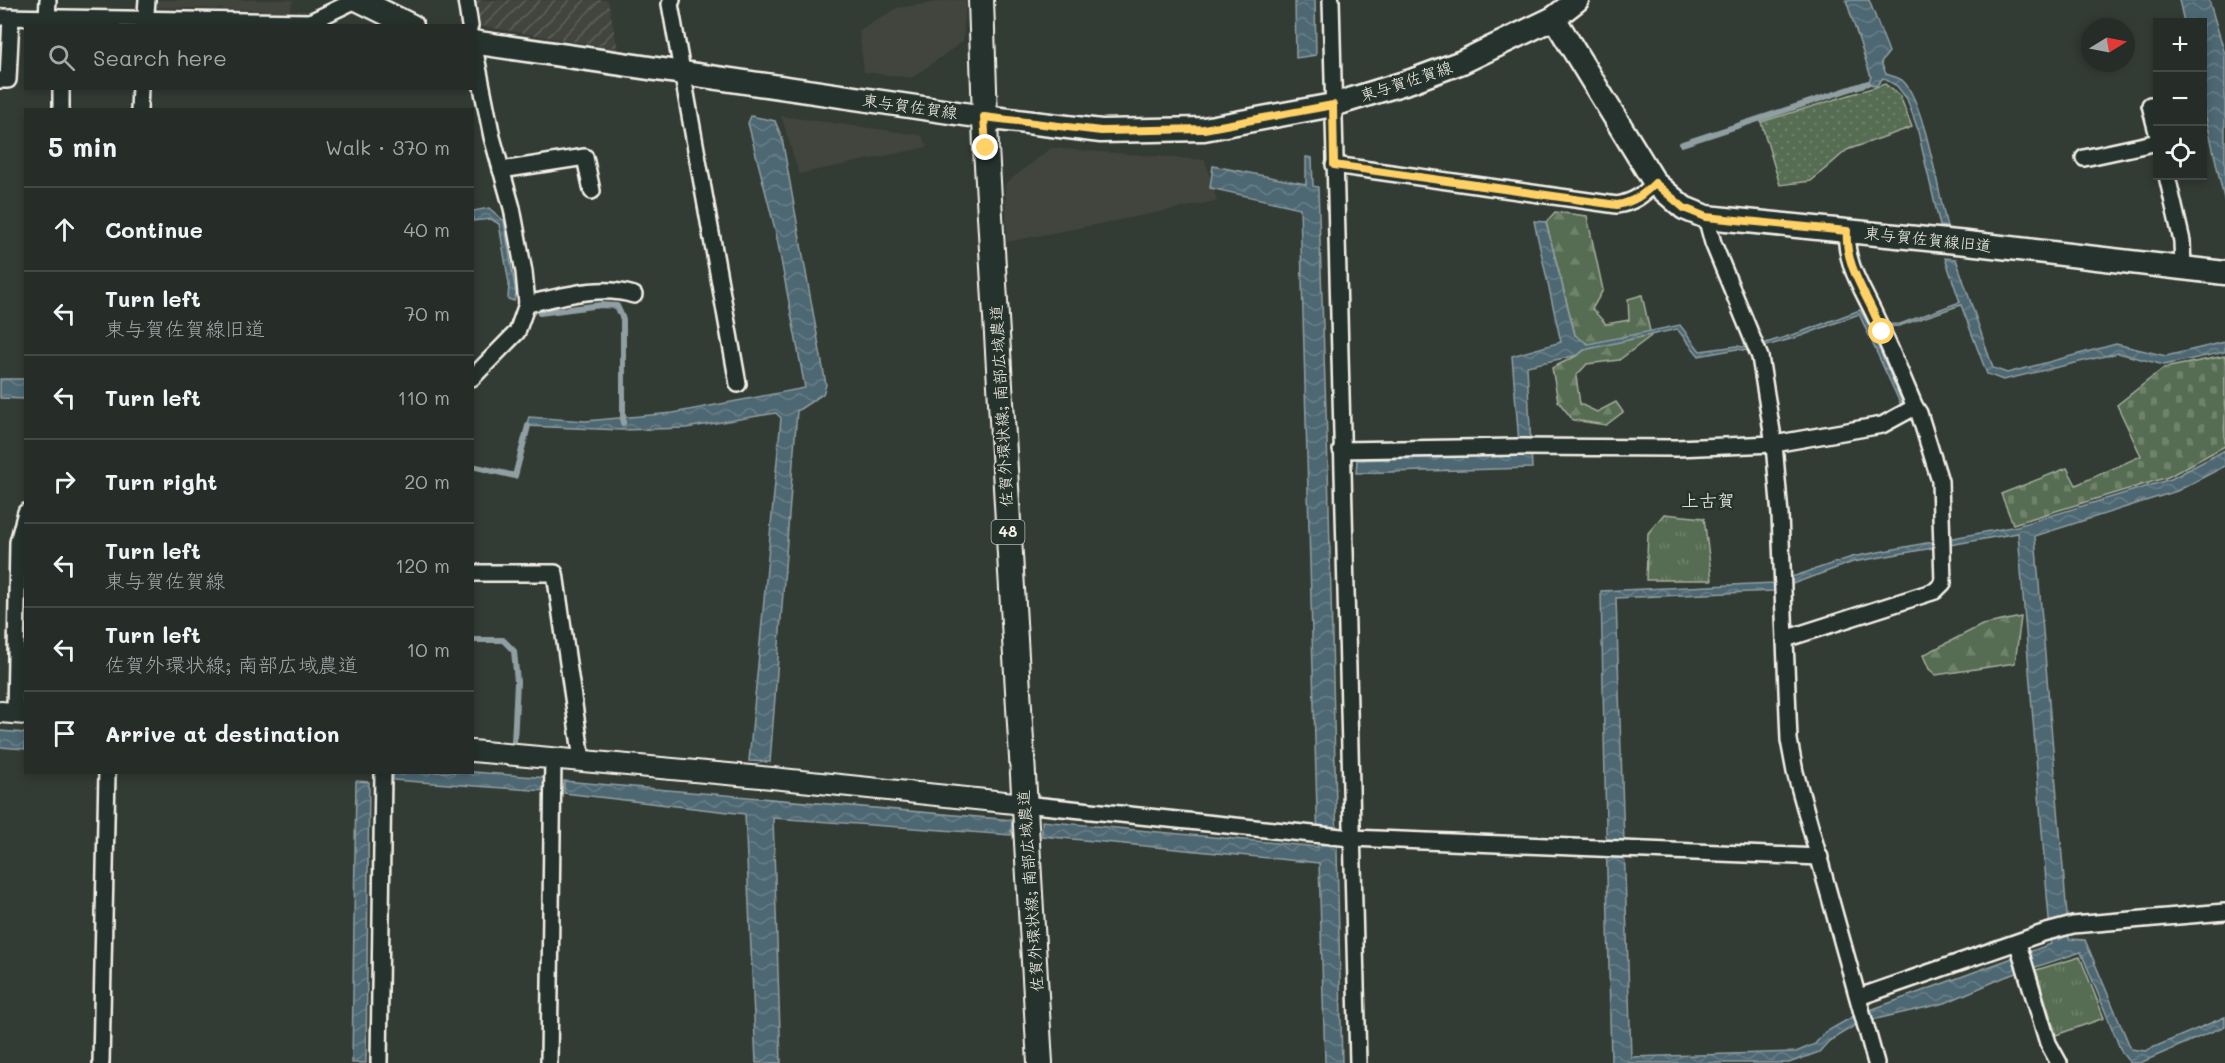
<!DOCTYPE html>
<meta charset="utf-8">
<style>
:root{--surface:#262c28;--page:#2e3430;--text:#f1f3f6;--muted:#a4a7a8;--line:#424845}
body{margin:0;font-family:Mali,"Klee One",sans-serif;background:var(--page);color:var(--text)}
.controls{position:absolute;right:18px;top:18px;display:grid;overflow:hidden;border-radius:0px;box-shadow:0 3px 9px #0003}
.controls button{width:54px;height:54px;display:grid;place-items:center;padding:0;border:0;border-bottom:2px solid var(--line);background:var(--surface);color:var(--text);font:30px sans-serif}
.compass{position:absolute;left:2081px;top:18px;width:54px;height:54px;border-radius:50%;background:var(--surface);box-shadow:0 3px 9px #0003;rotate:80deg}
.stop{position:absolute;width:18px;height:18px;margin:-14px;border:4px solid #ffd166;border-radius:50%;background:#fff}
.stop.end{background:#ffd166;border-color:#fff;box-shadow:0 2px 6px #0008}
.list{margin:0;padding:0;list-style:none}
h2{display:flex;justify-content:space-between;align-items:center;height:78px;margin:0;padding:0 24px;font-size:26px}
h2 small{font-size:20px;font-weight:400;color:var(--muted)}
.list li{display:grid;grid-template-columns:39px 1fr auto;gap:18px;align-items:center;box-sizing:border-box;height:84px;padding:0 24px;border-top:2px solid var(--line)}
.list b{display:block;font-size:22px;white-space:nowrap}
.list p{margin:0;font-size:20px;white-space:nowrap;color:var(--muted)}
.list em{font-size:20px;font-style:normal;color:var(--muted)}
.icon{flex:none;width:33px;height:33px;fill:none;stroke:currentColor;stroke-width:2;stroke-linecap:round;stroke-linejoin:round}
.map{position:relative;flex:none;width:2225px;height:1063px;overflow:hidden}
.search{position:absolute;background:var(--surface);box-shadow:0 3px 9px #0003;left:24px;top:24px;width:450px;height:66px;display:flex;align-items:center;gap:15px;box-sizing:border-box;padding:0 21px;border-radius:0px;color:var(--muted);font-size:22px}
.panel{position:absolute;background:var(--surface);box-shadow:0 3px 9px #0003;left:24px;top:108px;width:450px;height:666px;border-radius:0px}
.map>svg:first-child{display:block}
.built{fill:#42443e}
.industrial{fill:url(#industrial-furrows)}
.grass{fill:url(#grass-tufts);stroke:#a5af9d;stroke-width:1.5}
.forest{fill:url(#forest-firs);stroke:#a5af9d;stroke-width:1.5}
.cemetery{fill:url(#cemetery-stones);stroke:#a5af9d;stroke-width:1.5}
.garden{fill:url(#garden-dots);stroke:#a5af9d;stroke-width:1.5}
.water{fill:url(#water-waves);stroke:#909fa2;stroke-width:1.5;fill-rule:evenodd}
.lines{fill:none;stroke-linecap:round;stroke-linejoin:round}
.stream{stroke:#909fa2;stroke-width:6}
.minor-casing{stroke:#f4f1e8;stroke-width:20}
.tertiary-casing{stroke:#f4f1e8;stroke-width:24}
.secondary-casing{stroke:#f4f1e8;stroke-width:27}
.primary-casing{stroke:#f4f1e8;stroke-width:28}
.minor{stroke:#26332d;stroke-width:15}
.tertiary{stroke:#26332d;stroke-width:20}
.secondary{stroke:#26332d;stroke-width:22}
.primary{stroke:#26332d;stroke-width:24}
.route{stroke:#ffd166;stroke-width:8}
.labels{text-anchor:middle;stroke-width:5;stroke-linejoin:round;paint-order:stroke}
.shield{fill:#26332d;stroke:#b6b8b0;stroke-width:1.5}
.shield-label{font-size:15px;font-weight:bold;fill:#f4f1e8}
.street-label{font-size:16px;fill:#f4f1e8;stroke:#26332d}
.neighbourhood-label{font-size:18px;fill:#f4f1e8;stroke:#26332d}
</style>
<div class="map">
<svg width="2225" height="1063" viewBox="0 0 2225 1063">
<defs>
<pattern id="industrial-furrows" width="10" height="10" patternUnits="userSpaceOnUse" patternTransform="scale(1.5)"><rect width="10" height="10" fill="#42443e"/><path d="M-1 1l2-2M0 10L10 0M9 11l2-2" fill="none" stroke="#5e5f5a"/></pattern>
<pattern id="grass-tufts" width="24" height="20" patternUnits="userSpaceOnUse" patternTransform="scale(1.5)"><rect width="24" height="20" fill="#566d52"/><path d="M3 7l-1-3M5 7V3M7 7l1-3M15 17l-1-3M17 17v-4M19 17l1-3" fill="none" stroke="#6f826b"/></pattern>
<pattern id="forest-firs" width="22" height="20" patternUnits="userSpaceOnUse" patternTransform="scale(1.5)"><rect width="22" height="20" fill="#566d52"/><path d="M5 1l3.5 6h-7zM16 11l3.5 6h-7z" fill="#6f826b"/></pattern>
<pattern id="cemetery-stones" width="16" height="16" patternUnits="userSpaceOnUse" patternTransform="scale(1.5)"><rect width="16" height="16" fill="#566d52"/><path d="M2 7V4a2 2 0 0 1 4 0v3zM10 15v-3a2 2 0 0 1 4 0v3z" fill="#6f826b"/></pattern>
<pattern id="garden-dots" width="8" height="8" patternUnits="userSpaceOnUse" patternTransform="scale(1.5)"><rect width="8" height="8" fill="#566d52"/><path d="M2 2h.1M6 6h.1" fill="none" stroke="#6f826b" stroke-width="1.8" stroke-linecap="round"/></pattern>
<pattern id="water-waves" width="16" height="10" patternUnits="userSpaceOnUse" patternTransform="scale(1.5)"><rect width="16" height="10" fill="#4e6873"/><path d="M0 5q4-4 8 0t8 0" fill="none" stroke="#687e87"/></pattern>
</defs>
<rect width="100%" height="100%" fill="#333b35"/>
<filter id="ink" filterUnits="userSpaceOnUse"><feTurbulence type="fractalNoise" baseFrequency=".0167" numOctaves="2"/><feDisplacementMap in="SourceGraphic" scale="12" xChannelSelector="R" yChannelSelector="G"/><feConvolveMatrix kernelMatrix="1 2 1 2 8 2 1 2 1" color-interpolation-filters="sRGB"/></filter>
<g filter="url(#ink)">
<g class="built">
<path d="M157 0H294L289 11 157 7Z"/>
<path d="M952 0H966L963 41 912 78 864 72 859 31 897 8Z"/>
<path d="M781 116 921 135 928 147 799 174Z"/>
<path d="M1051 148 1205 160 1217 201 1007 242 1005 184Z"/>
</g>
<path class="industrial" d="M475 0H608L618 49 480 26Z"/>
<g class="grass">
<path d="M1664 514 1704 518 1712 580H1646L1648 533Z"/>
<path d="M2080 957 2104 1018 2056 1035 2036 970Z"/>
</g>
<g class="forest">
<path d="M1555 212 1587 216 1603 290 1592 309 1606 324 1629 320 1628 299 1642 295 1651 336 1619 360 1587 364 1576 376 1580 404 1597 412 1616 402 1623 412 1606 425 1573 420 1558 401 1552 368 1578 355 1584 350 1575 335 1546 222Z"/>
<path d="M2021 617 2015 663 1936 675 1929 669 1923 655 1982 625Z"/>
</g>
<path class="cemetery" d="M2225 356V446L2168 477 2013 524 2001 494 2067 468 2076 485 2141 456 2117 405 2164 368Z"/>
<path class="garden" d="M1885 84 1900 96 1912 127 1847 150 1811 181 1780 185 1761 122Z"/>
<g class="water">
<path d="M1295 0H1315L1316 55 1296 58Z"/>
<path d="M1846 0H1869L1889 52 1881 62 1886 74C1891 76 1899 77 1903 81 1924 101 1939 195 1947 227L1940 226 1917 127 1907 99 1897 86 1883 78 1876 86 1868 83 1871 77Z"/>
<path d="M2179 0H2209L2225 54V203L2203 104 2202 22H2184Z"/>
<path d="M751 116 775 121 782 138 826 385 823 394 797 411 770 762 749 761 781 418 776 413 686 428 622 430 526 426 529 417 586 421 673 413 805 388 776 233 748 123Z"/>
<path d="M1306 157 1312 158 1313 186 1318 187 1328 466 1342 1063H1325L1319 863 1042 836V821L1318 847 1300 208 1210 188 1213 166 1306 184Z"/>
<path d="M489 208 504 221 516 294 514 301 508 299 509 284 499 224 491 219 473 221V211Z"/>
<path d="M1534 221 1546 222 1575 335 1588 344 1680 325 1700 351 1737 346 1750 348 1801 332 1860 310 1869 325 1900 324 1960 302 1945 258 1956 259 1993 368 2007 373 2116 344 2166 356 2225 342V352L2164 365 2118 353 2003 380 1987 374 1961 305 1899 326 1870 328 1903 404 1901 405 1859 314 1801 336 1749 351 1737 349 1699 356 1677 329 1584 350 1578 355 1527 366 1532 468 1356 473 1357 460 1520 455 1512 356 1561 342Z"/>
<path d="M0 379H25V399L0 398Z"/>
<path d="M2225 450V466L2177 491 2035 536 2069 939 2085 940 2131 1049 2145 1051 2225 1017V1026L2140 1063H2130L2122 1053 2081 952 2005 977 1945 1003 1872 1020 1854 1026 1829 1041 1819 1052 1789 1063H1611L1601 591 1774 583 1852 557 2017 526 2171 479ZM2018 533 2051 944 1854 1016 1824 1033 1815 1044 1796 1052 1631 1057 1616 598 1773 591 1853 562Z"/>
<path d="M0 731 25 733V749L0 747Z"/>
<path d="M394 772H473L547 778 546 791 393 780Z"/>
<path d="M356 781 369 782 366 1063H352Z"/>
<path d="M564 781 1012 820 1011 835 773 818 781 1063H756L745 814 564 793Z"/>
</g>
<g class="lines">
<g class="stream">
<path d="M1682 144 1868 83"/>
<path d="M540 313 601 305 617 306 623 319V423"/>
<path d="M472 466 515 476 528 426"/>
<path d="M472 640H503L514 651 517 682 514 743"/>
</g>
<g class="minor-casing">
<g id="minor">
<path d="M466 0 470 26"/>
<path d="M672 0 670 4 738 384"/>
<path d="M1331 0 1358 1063"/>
<path d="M0 17 310 22 356 0"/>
<path d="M47 17 48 0"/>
<path d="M145 26 147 0"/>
<path d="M472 37 492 137 512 208 524 272 527 304 517 332 472 378"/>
<path d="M0 80H8L11 17"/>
<path d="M2150 105 2158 136"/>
<path d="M61 110V88"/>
<path d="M139 110 140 88"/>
<path d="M2084 158 2158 142"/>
<path d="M1334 165 1617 205C1634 202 1643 195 1655 183"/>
<path d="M501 170 585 157 592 191"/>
<path d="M2167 176 2182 241 2183 268"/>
<path d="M1706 217 1713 243 1760 357 1774 444 1780 515 1789 740 1795 772 1876 1063"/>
<path d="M527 304C561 297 599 284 634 295"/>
<path d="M1341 450 1516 447 1676 448 1774 444 1882 425 1915 407C1903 379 1891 350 1878 322 1865 292 1844 265 1847 231"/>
<path d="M472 573H555L582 760"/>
<path d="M1785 639 1935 591 1943 583 1940 481 1919 413 1915 407"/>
<path d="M15 713 18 542 26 512"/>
<path d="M1024 804 1351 838 1820 857"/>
<path d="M2018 944 2048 1043 2059 1063"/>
<path d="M1859 997 2043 933 2073 925 2225 912"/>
<path d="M101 1063 107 772"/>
<path d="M379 1063 383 772"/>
<path d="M549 1063 553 758"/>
</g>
</g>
<g class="tertiary-casing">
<g id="tertiary">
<path d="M0 712 26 714"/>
<path d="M472 751 772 778 1024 804"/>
</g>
</g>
<g class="secondary-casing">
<g id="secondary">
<path d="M359 0 412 26"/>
<path d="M1554 18 1655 183 1684 208 1706 217 1967 243 2225 273"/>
<path d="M472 42 984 117 1101 131 1204 129 1333 105 1411 81 1462 62 1554 18 1577 0"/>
</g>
</g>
<g class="primary-casing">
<path id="primary" d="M981 0 986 148 1040 1063"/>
</g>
<use href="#minor" class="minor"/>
<use href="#tertiary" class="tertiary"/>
<use href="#secondary" class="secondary"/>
<use href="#primary" class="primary"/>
</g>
</g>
<g class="lines" filter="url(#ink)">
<path class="route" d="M986 148 984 117 1101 131 1204 129 1333 105 1334 165 1617 205C1634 202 1643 195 1655 183L1684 208 1706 217 1847 231C1844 268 1870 298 1882 332"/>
</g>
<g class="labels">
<rect class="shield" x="991.5" y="520" width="33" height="24" rx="4.5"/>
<g class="shield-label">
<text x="1008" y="537">48</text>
</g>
<g class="street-label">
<text transform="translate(1406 81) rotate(-18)" y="6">東与賀佐賀線</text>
<text transform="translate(910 106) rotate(8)" y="6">東与賀佐賀線</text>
<text transform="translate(1928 239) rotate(6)" y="6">東与賀佐賀線旧道</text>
<text transform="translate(1001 406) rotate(-93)" y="6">佐賀外環状線; 南部広域農道</text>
<text transform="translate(1030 891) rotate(-94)" y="6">佐賀外環状線; 南部広域農道</text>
</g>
<g class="neighbourhood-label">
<text x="1708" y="507">上古賀</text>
</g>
</g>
</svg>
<div class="controls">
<button>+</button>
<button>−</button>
<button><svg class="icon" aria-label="locate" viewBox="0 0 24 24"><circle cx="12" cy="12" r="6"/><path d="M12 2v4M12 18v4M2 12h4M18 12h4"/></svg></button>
</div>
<svg class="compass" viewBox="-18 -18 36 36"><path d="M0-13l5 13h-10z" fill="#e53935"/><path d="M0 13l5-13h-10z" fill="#a4a7a8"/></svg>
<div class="stop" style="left:1882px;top:332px"></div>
<div class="stop end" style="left:986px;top:148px"></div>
<div class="search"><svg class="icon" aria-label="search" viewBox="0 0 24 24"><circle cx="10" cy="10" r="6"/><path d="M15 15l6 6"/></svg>Search here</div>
<section class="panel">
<h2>5 min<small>Walk · 370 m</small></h2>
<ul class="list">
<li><svg class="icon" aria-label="ahead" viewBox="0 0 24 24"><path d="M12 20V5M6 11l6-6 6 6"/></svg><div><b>Continue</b></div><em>40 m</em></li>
<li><svg class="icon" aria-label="left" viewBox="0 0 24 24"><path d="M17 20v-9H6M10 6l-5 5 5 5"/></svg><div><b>Turn left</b><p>東与賀佐賀線旧道</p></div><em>70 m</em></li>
<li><svg class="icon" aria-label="left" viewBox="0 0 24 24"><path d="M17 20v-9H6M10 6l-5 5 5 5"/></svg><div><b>Turn left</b></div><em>110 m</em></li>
<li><svg class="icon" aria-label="right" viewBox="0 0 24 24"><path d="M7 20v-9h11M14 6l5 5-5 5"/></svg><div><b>Turn right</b></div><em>20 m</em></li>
<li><svg class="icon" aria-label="left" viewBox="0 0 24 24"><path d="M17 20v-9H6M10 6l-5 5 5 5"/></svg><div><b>Turn left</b><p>東与賀佐賀線</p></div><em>120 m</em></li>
<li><svg class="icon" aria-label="left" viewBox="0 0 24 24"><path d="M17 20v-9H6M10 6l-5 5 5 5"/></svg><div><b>Turn left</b><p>佐賀外環状線; 南部広域農道</p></div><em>10 m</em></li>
<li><svg class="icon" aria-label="arrive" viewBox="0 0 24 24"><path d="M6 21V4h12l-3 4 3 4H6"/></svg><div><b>Arrive at destination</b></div></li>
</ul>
</section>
</div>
